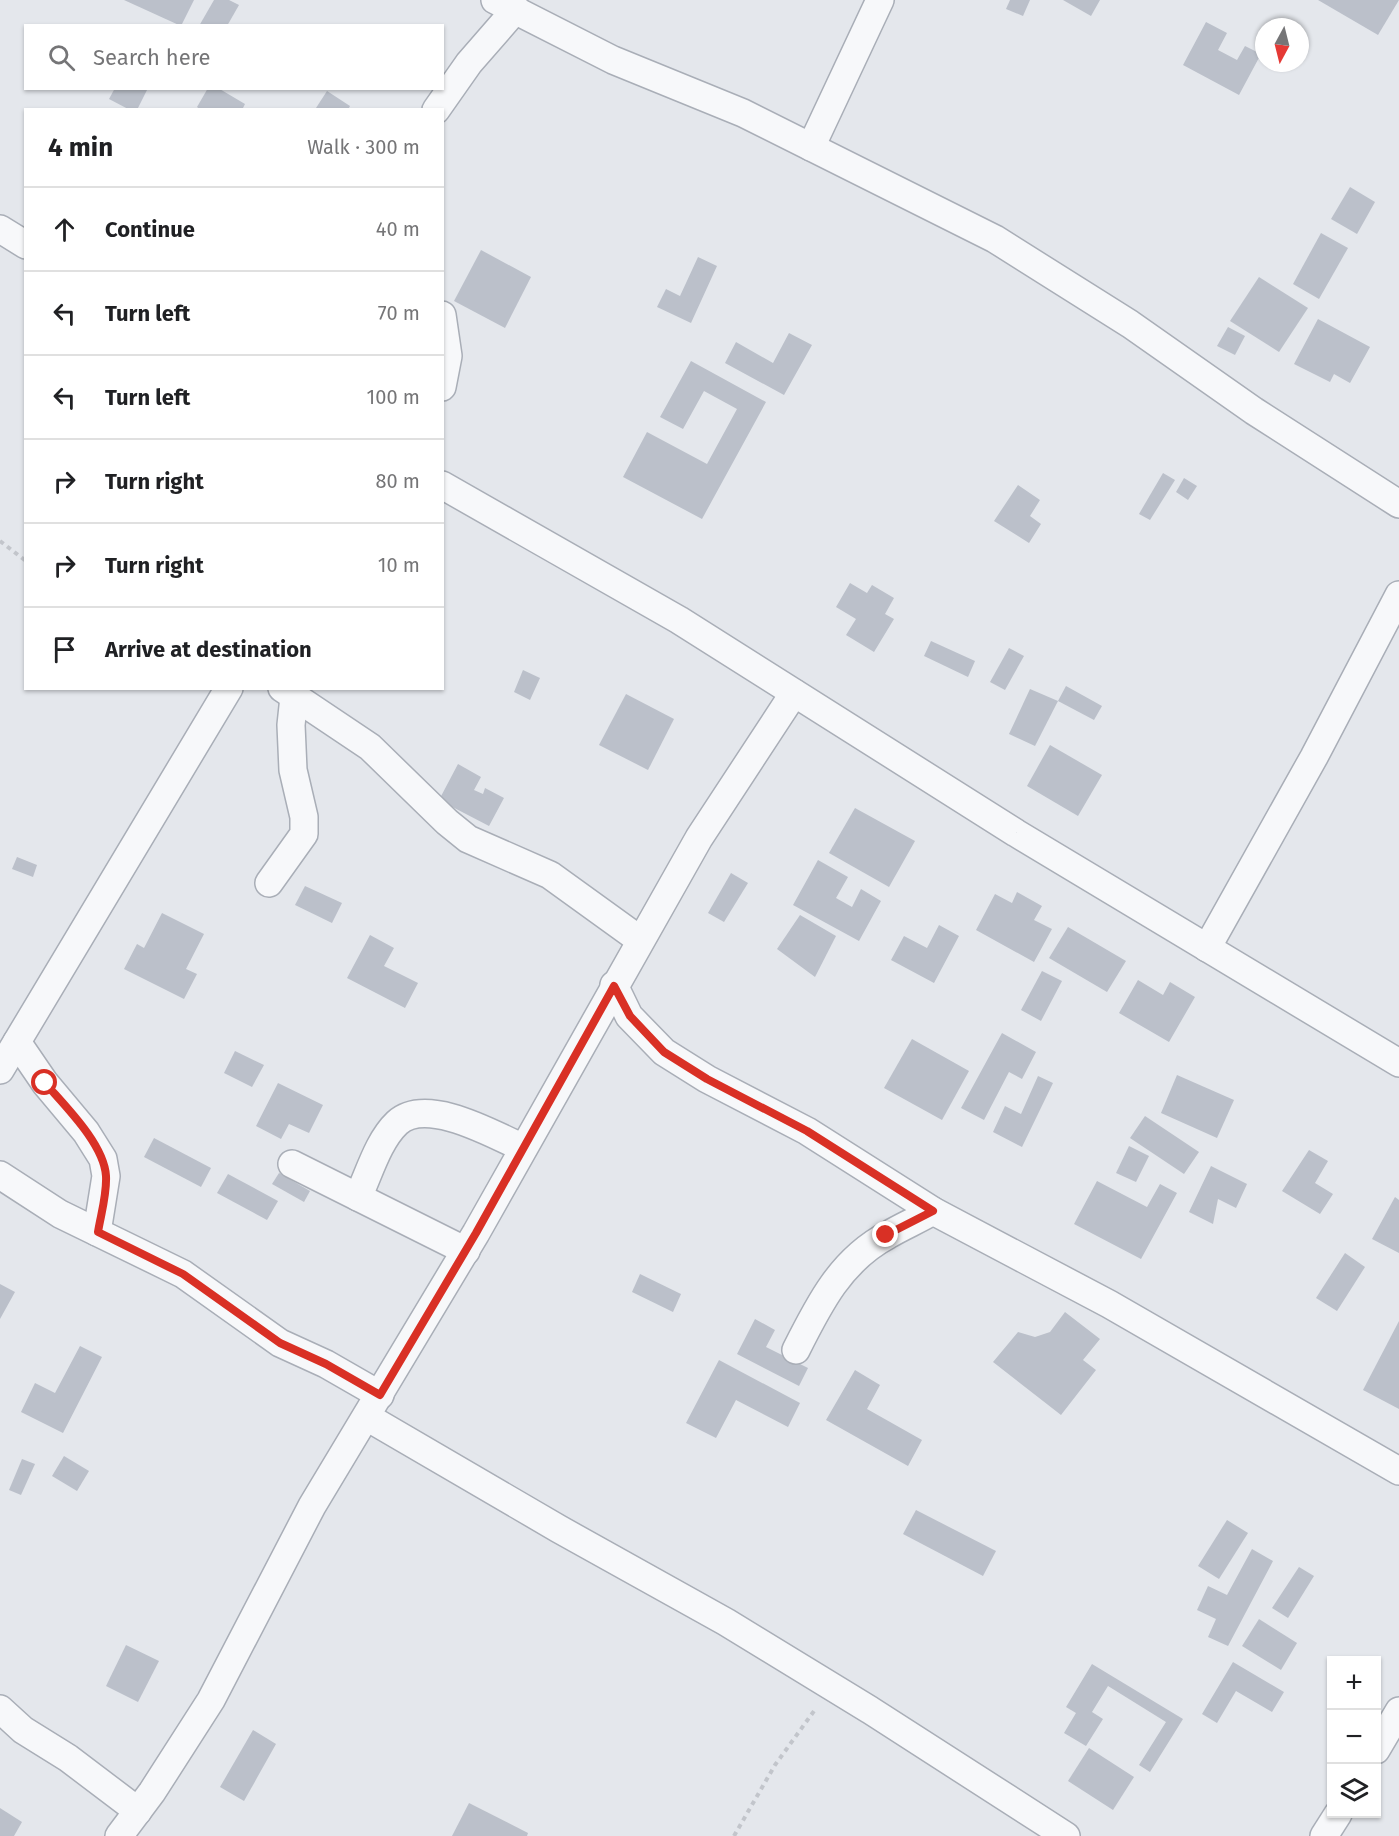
<!DOCTYPE html>
<meta charset="utf-8">
<style>
:root{--surface:#fff;--page:#f6f6f6;--text:#202124;--muted:#757577;--line:#e0e0e0}
body{margin:0;font-family:"Fira Sans",sans-serif;background:var(--page);color:var(--text)}
.controls{position:absolute;right:18px;bottom:18px;display:grid;overflow:hidden;border-radius:0px;box-shadow:0 2px 4px #0004}
.controls button{width:54px;height:54px;display:grid;place-items:center;padding:0;border:0;border-bottom:2px solid var(--line);background:var(--surface);color:var(--text);font:30px sans-serif}
.compass{position:absolute;left:1255px;top:18px;width:54px;height:54px;border-radius:50%;background:var(--surface);box-shadow:0 2px 4px #0004;rotate:187deg}
.stop{position:absolute;width:18px;height:18px;margin:-14px;border:4px solid #d93025;border-radius:50%;background:#fff}
.stop.end{background:#d93025;border-color:#fff;box-shadow:0 2px 6px #0008}
.list{margin:0;padding:0;list-style:none}
h2{display:flex;justify-content:space-between;align-items:center;height:78px;margin:0;padding:0 24px;font-size:26px}
h2 small{font-size:20px;font-weight:400;color:var(--muted)}
.list li{display:grid;grid-template-columns:39px 1fr auto;gap:18px;align-items:center;box-sizing:border-box;height:84px;padding:0 24px;border-top:2px solid var(--line)}
.list b{display:block;font-size:22px;white-space:nowrap}
.list em{font-size:20px;font-style:normal;color:var(--muted)}
.icon{flex:none;width:33px;height:33px;fill:none;stroke:currentColor;stroke-width:2;stroke-linecap:round;stroke-linejoin:round}
.map{position:relative;flex:none;width:1399px;height:1836px;overflow:hidden}
.search{position:absolute;background:var(--surface);box-shadow:0 2px 4px #0004;left:24px;top:24px;width:420px;height:66px;display:flex;align-items:center;gap:15px;box-sizing:border-box;padding:0 21px;border-radius:0px;color:var(--muted);font-size:22px}
.panel{position:absolute;background:var(--surface);box-shadow:0 2px 4px #0004;left:24px;top:108px;width:420px;height:582px;border-radius:0px}
.map>svg:first-child{display:block}
.building{fill:#bbc0ca}
.lines{fill:none;stroke-linecap:round;stroke-linejoin:round}
.street-casing{stroke:#a9aeb7;stroke-width:30}
.path{stroke:#c2c5cb;stroke-width:4;stroke-dasharray:4.5 4.5;stroke-linecap:butt}
.street{stroke:#f7f8fa;stroke-width:27}
.route{stroke:#d93025;stroke-width:8}
</style>
<div class="map">
<svg width="1399" height="1836" viewBox="0 0 1399 1836">
<rect width="100%" height="100%" fill="#e4e7ec"/>
<g class="building">
<path d="M124 0H194L181 26Z"/>
<path d="M214 0H229L239 5 227 26H199Z"/>
<path d="M1010 0H1030L1023 16 1006 9Z"/>
<path d="M1063 0H1100L1091 16Z"/>
<path d="M1318 0H1399L1378 35Z"/>
<path d="M1206 22 1227 33 1218 50 1237 60 1245 46 1261 54 1239 95 1183 65Z"/>
<path d="M115 88H148L137 110H130L109 99Z"/>
<path d="M208 88H218L245 104 242 110H201L197 107Z"/>
<path d="M327 91 350 106 348 110 316 108Z"/>
<path d="M1350 187 1375 202 1357 234 1331 219Z"/>
<path d="M1321 233 1348 248 1319 299 1293 284Z"/>
<path d="M481 250 531 277 505 328 454 301Z"/>
<path d="M698 257 717 266 691 323 657 307 666 289 680 296Z"/>
<path d="M1259 277 1308 308 1279 352 1230 321Z"/>
<path d="M1318 319 1370 347 1350 383 1334 374 1330 382 1294 364Z"/>
<path d="M1228 327 1245 336 1235 355 1217 346Z"/>
<path d="M789 333 812 345 784 395 725 363 736 342 773 363Z"/>
<path d="M691 361 766 402 702 519 623 477 647 432 707 464 737 409 704 391 683 429 660 417Z"/>
<path d="M1163 473 1175 480 1150 520 1139 514Z"/>
<path d="M1184 478 1197 486 1188 500 1176 492Z"/>
<path d="M1018 485 1040 500 1030 516 1041 524 1029 543 994 521Z"/>
<path d="M850 583 867 593 872 585 894 598 885 614 894 619 874 652 846 635 856 619 836 607Z"/>
<path d="M931 641 975 661 968 677 924 656Z"/>
<path d="M1009 648 1024 656 1005 690 990 682Z"/>
<path d="M523 670 540 678 530 700 514 692Z"/>
<path d="M1066 686 1102 706 1094 720 1058 701Z"/>
<path d="M1030 689 1058 701 1035 746 1009 734Z"/>
<path d="M626 694 674 719 648 770 599 745Z"/>
<path d="M1050 745 1102 775 1078 816 1027 786Z"/>
<path d="M458 764 481 777 474 790 483 794 485 788 504 798 489 826 439 800Z"/>
<path d="M855 808 915 841 889 887 829 853Z"/>
<path d="M17 857 37 865 33 877 12 869Z"/>
<path d="M818 860 848 877 836 898 852 907 861 889 881 901 859 941 793 905Z"/>
<path d="M731 873 748 883 724 922 708 913Z"/>
<path d="M305 886 342 903 332 923 295 905Z"/>
<path d="M1017 892 1042 906 1034 920 1052 929 1034 962 976 930 995 894 1012 903Z"/>
<path d="M162 913 204 934 186 969 197 974 184 999 124 969 137 944 144 948Z"/>
<path d="M800 915 836 936 815 977 777 949Z"/>
<path d="M939 925 959 936 934 983 891 960 904 936 927 948Z"/>
<path d="M1068 927 1126 961 1107 992 1049 958Z"/>
<path d="M370 935 394 948 384 966 418 983 405 1008 347 978Z"/>
<path d="M1042 971 1062 981 1041 1021 1021 1010Z"/>
<path d="M1138 980 1163 995 1170 982 1195 997 1169 1042 1119 1013Z"/>
<path d="M1002 1033 1036 1052 1022 1079 1009 1072 984 1120 961 1108Z"/>
<path d="M912 1039 969 1071 942 1120 884 1088Z"/>
<path d="M235 1051 264 1065 252 1087 224 1073Z"/>
<path d="M1177 1075 1234 1100 1217 1138 1161 1113Z"/>
<path d="M1038 1076 1053 1083 1022 1147 993 1132 1005 1106 1021 1114Z"/>
<path d="M278 1083 323 1105 309 1133 289 1124 281 1139 256 1126Z"/>
<path d="M1145 1116 1199 1152 1184 1174 1130 1138Z"/>
<path d="M154 1138 211 1168 201 1187 144 1157Z"/>
<path d="M1129 1146 1149 1156 1136 1182 1116 1173Z"/>
<path d="M1309 1150 1328 1161 1315 1183 1333 1194 1320 1214 1282 1191Z"/>
<path d="M1211 1166 1247 1184 1236 1208 1218 1199 1213 1224 1189 1212Z"/>
<path d="M279 1173 310 1191 304 1202 272 1184Z"/>
<path d="M228 1174 278 1201 267 1220 217 1193Z"/>
<path d="M1097 1181 1147 1207 1160 1184 1177 1193 1141 1259 1074 1224Z"/>
<path d="M1395 1197 1399 1200V1253L1372 1239Z"/>
<path d="M1345 1253 1365 1267 1337 1311 1316 1298Z"/>
<path d="M640 1274 681 1294 673 1312 632 1292Z"/>
<path d="M0 1284 15 1292 0 1319Z"/>
<path d="M1065 1312 1100 1339 1083 1360 1096 1370 1061 1415 993 1362 1018 1332 1035 1337 1050 1332Z"/>
<path d="M755 1319 775 1330 766 1347 808 1368 799 1386 737 1354Z"/>
<path d="M1399 1321V1409L1363 1390Z"/>
<path d="M80 1346 102 1357 63 1433 21 1412 35 1383 55 1393Z"/>
<path d="M719 1360 800 1403 788 1427 736 1400 716 1438 686 1423Z"/>
<path d="M855 1370 880 1385 867 1409 922 1440 908 1466 826 1420Z"/>
<path d="M64 1456 89 1471 77 1491 52 1476Z"/>
<path d="M22 1459 35 1464 21 1495 9 1490Z"/>
<path d="M916 1510 996 1551 983 1576 903 1534Z"/>
<path d="M1227 1520 1248 1533 1219 1579 1198 1566Z"/>
<path d="M1252 1549 1273 1561 1228 1646 1208 1637 1216 1619 1197 1610 1208 1586 1227 1595Z"/>
<path d="M1299 1567 1314 1576 1288 1618 1272 1608Z"/>
<path d="M1259 1619 1297 1643 1281 1670 1242 1646Z"/>
<path d="M126 1645 159 1661 138 1702 106 1686Z"/>
<path d="M1233 1662 1284 1692 1272 1712 1236 1691 1217 1723 1202 1714Z"/>
<path d="M1092 1664 1183 1719 1150 1772 1139 1765 1166 1722 1108 1686 1092 1712 1103 1719 1086 1746 1064 1733 1076 1713 1066 1707Z"/>
<path d="M253 1730 276 1744 244 1801 220 1787Z"/>
<path d="M1089 1748 1134 1777 1113 1810 1068 1781Z"/>
<path d="M469 1803 528 1833 527 1836H452Z"/>
<path d="M0 1808 22 1822 14 1836H0Z"/>
</g>
<g class="lines">
<g class="street-casing">
<g id="street">
<path d="M495 0 613 60 743 113 995 239 1130 324 1254 411 1399 504"/>
<path d="M436 110 469 63 516 9"/>
<path d="M811 147 880 0"/>
<path d="M0 229 26 245"/>
<path d="M442 315 448 356 442 387"/>
<path d="M442 485 679 620 1016 833 1399 1063"/>
<path d="M282 688 370 747 447 822 468 839 550 875 640 940"/>
<path d="M269 883 304 834V817L293 770 291 725 294 697"/>
<path d="M1207 948 1314 757 1399 595"/>
<path d="M614 985 629 1016 664 1052 707 1079 807 1131 933 1211 1109 1304 1399 1471"/>
<path d="M17 1042 45 1083 86 1132 103 1159 106 1176 97 1232"/>
<path d="M0 1070 229 688"/>
<path d="M292 1164 466 1251"/>
<path d="M0 1175 60 1214 183 1274 280 1343 326 1364 380 1395"/>
<path d="M358 1197C369 1174 378 1141 397 1123 426 1096 493 1134 523 1148"/>
<path d="M796 1350C819 1304 841 1260 888 1235 903 1226 918 1220 933 1211"/>
<path d="M367 1417 559 1529 726 1622 870 1710 1066 1836"/>
<path d="M0 1709 23 1730 68 1758 138 1811"/>
<path d="M1376 1750 1399 1711"/>
<path d="M119 1836 152 1792 211 1700 312 1506 476 1233 699 838 794 693"/>
<path d="M1324 1836 1338 1814"/>
</g>
</g>
<g class="path">
<path d="M0 541 26 561"/>
<path d="M734 1836 775 1765 814 1711"/>
</g>
<use href="#street" class="street"/>
</g>
<g class="lines">
<path class="route" d="M45 1083C65 1106 104 1144 106 1176 107 1194 101 1214 98 1232L183 1274 280 1343 326 1364 380 1395 476 1233 614 986 630 1016 664 1052 707 1079 807 1131 933 1211 886 1235"/>
</g>
</svg>
<div class="controls">
<button>+</button>
<button>−</button>
<button><svg class="icon" aria-label="layers" viewBox="0 0 24 24"><path d="M12 4l9 5-9 5-9-5zM3 14l9 5 9-5"/></svg></button>
</div>
<svg class="compass" viewBox="-18 -18 36 36"><path d="M0-13l5 13h-10z" fill="#e53935"/><path d="M0 13l5-13h-10z" fill="#757577"/></svg>
<div class="stop" style="left:45px;top:1083px"></div>
<div class="stop end" style="left:886px;top:1235px"></div>
<div class="search"><svg class="icon" aria-label="search" viewBox="0 0 24 24"><circle cx="10" cy="10" r="6"/><path d="M15 15l6 6"/></svg>Search here</div>
<section class="panel">
<h2>4 min<small>Walk · 300 m</small></h2>
<ul class="list">
<li><svg class="icon" aria-label="ahead" viewBox="0 0 24 24"><path d="M12 20V5M6 11l6-6 6 6"/></svg><div><b>Continue</b></div><em>40 m</em></li>
<li><svg class="icon" aria-label="left" viewBox="0 0 24 24"><path d="M17 20v-9H6M10 6l-5 5 5 5"/></svg><div><b>Turn left</b></div><em>70 m</em></li>
<li><svg class="icon" aria-label="left" viewBox="0 0 24 24"><path d="M17 20v-9H6M10 6l-5 5 5 5"/></svg><div><b>Turn left</b></div><em>100 m</em></li>
<li><svg class="icon" aria-label="right" viewBox="0 0 24 24"><path d="M7 20v-9h11M14 6l5 5-5 5"/></svg><div><b>Turn right</b></div><em>80 m</em></li>
<li><svg class="icon" aria-label="right" viewBox="0 0 24 24"><path d="M7 20v-9h11M14 6l5 5-5 5"/></svg><div><b>Turn right</b></div><em>10 m</em></li>
<li><svg class="icon" aria-label="arrive" viewBox="0 0 24 24"><path d="M6 21V4h12l-3 4 3 4H6"/></svg><div><b>Arrive at destination</b></div></li>
</ul>
</section>
</div>
